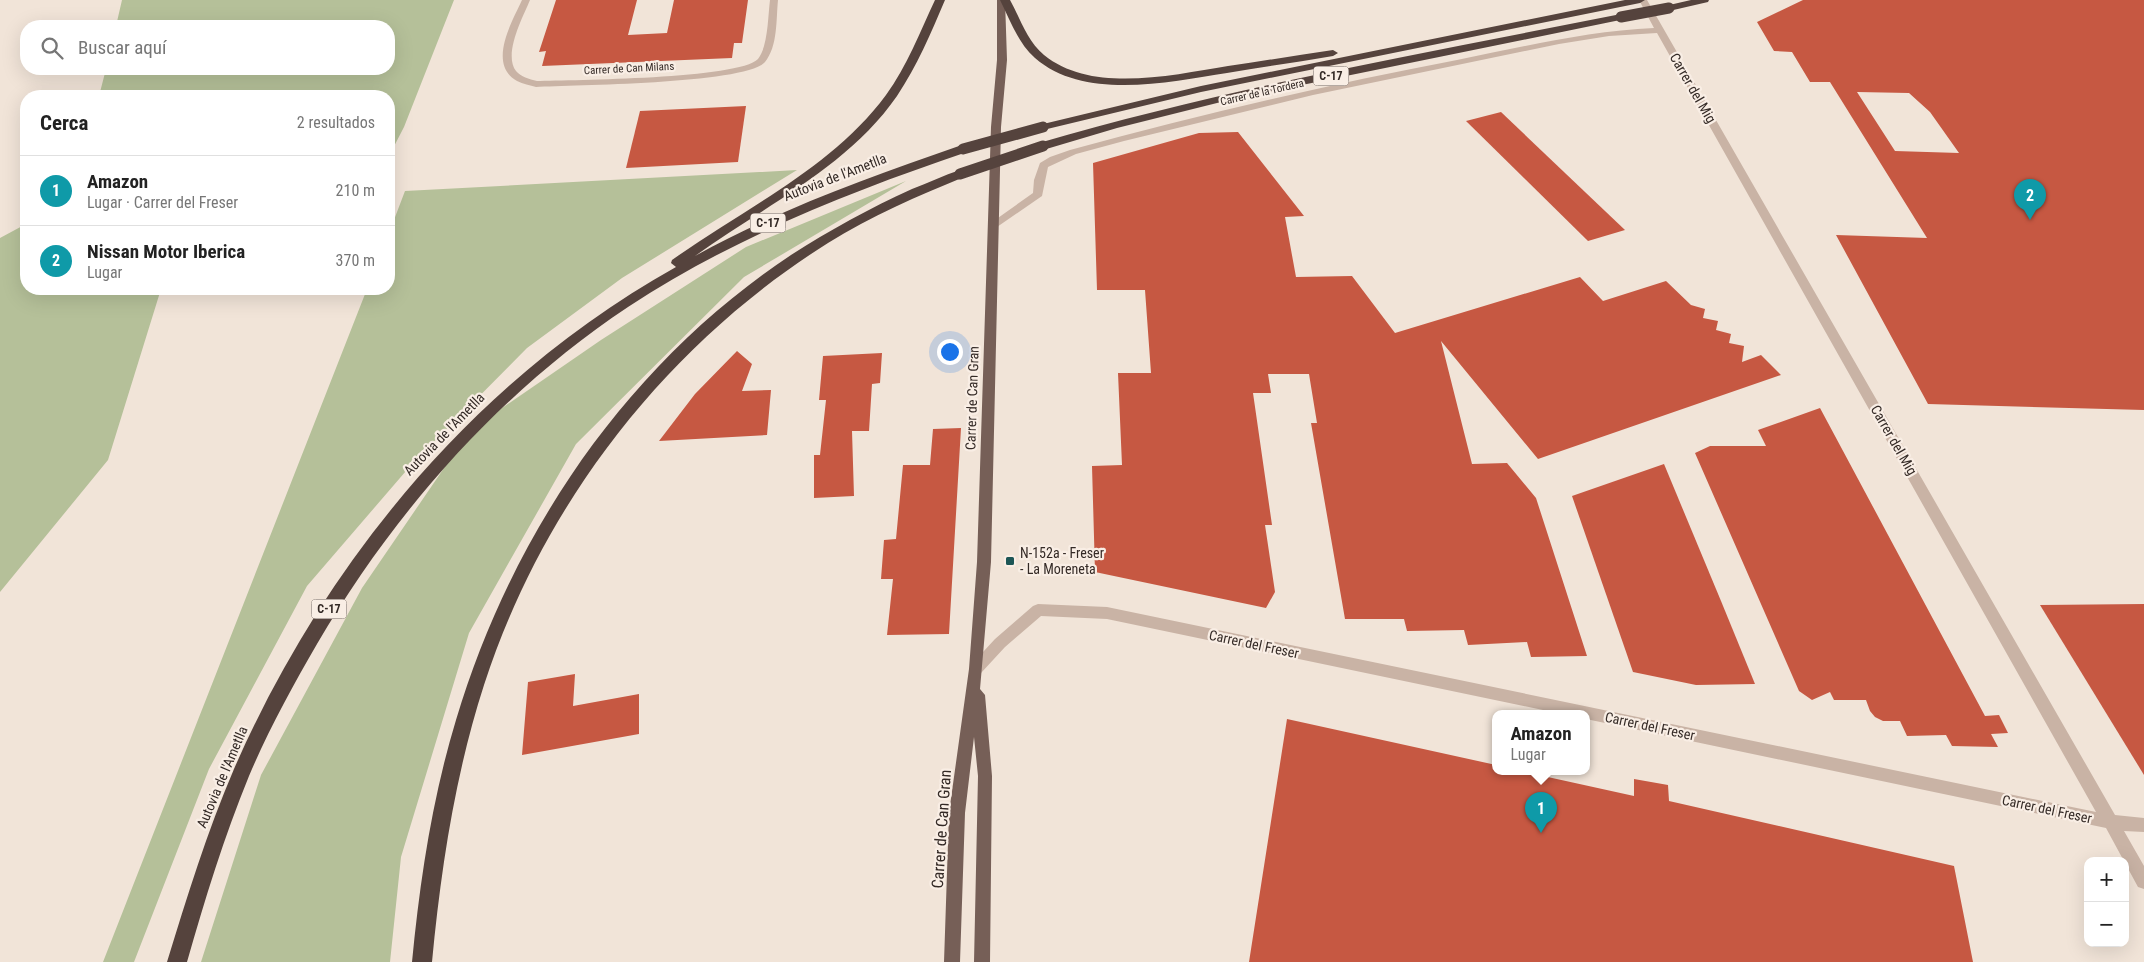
<!DOCTYPE html>
<html lang="es">
<meta charset="utf-8">
<style>
:root{--surface:#fff;--page:#f2f2f2;--text:#222;--muted:#767676;--line:#e0e0e0;--accent:#2563eb}
body{margin:0;font-family:"Roboto Condensed",sans-serif;background:var(--page);color:var(--text)}
.controls{position:absolute;right:15px;bottom:15px;display:grid;overflow:hidden;border-radius:10px;box-shadow:0 5px 20px #0002}
.controls button{width:45px;height:45px;display:grid;place-items:center;padding:0;border:0;border-bottom:1px solid var(--line);background:var(--surface);color:var(--text);font:25px sans-serif}
.you{position:absolute;left:949px;top:351px;width:18px;height:18px;margin:-12px;border:4px solid #fff;border-radius:50%;background:#1a73e8;box-shadow:0 0 0 8px #1a73e833}
.badge{display:grid;place-items:center;width:32px;height:32px;border-radius:50%;background:var(--accent);color:#fff;font-size:16px;font-weight:700}
.pin{position:absolute;translate:-50% -41px;filter:drop-shadow(0 1px 2px #0008)}
.pin::after{content:'';position:absolute;top:26px;width:18px;height:15px;background:inherit;clip-path:polygon(0 0,100% 0,50% 100%)}
.popup{position:absolute;left:1492px;top:710px;width:98px;height:65px;box-sizing:border-box;display:grid;place-content:center;border-radius:10px;background:var(--surface);filter:drop-shadow(0 1px 4px #0005);font-size:16px;white-space:nowrap;color:var(--muted)}
.popup b{font-size:19px;color:var(--text)}
.popup::after{content:'';position:absolute;left:50%;top:100%;margin-left:-10px;border:10px solid transparent;border-top-color:var(--surface)}
.list{margin:0;padding:0;list-style:none}
h2{display:flex;justify-content:space-between;align-items:center;height:65px;margin:0;padding:0 20px;font-size:21px}
h2 small{font-size:16px;font-weight:400;color:var(--muted)}
.list li{display:grid;grid-template-columns:32px 1fr auto;gap:15px;align-items:center;box-sizing:border-box;height:70px;padding:0 20px;border-top:1px solid var(--line)}
.list b{display:block;font-size:19px;white-space:nowrap}
.list p{margin:0;font-size:16px;white-space:nowrap;color:var(--muted)}
.list em{font-size:16px;font-style:normal;color:var(--muted)}
.icon{flex:none;width:28px;height:28px;fill:none;stroke:currentColor;stroke-width:2;stroke-linecap:round;stroke-linejoin:round}
.map{position:relative;flex:none;width:2144px;height:962px;overflow:hidden}
.search{position:absolute;background:var(--surface);box-shadow:0 5px 20px #0002;left:20px;top:20px;width:375px;height:55px;display:flex;align-items:center;gap:12px;box-sizing:border-box;padding:0 18px;border-radius:20px;color:var(--muted);font-size:19px}
.panel{position:absolute;background:var(--surface);box-shadow:0 5px 20px #0002;left:20px;top:90px;width:375px;height:205px;border-radius:20px}
.map>svg:first-child{display:block}
.green{fill:#b5c099}
.building{fill:#c65842;fill-rule:evenodd}
.lines{fill:none;stroke-linecap:round;stroke-linejoin:round}
.minor{fill:#c9b3a5;fill-rule:evenodd}
.major{fill:#765f57;fill-rule:evenodd}
.highway{fill:#55433d;fill-rule:evenodd}
.highway-bridge{stroke:#55433d;stroke-width:11}
.poi-dot{fill:#1c5555;stroke:#f9eee5;stroke-width:2}
.labels{text-anchor:middle;stroke-width:4.5;stroke-linejoin:round;paint-order:stroke}
.far-street-label{font-size:11px;fill:#342a26;stroke:#f9eee5}
.shield{fill:#f9eee5;stroke:#6f655f;stroke-width:1}
.shield-label{font-size:12px;font-weight:bold;fill:#342a26}
.street-label{font-size:14px;fill:#342a26;stroke:#f9eee5}
.poi-label{font-size:14px;fill:#342a26;stroke:#f9eee5;text-anchor:start}
.near-street-label{font-size:16px;fill:#342a26;stroke:#f9eee5}
</style>
<div class="map">
<svg width="2144" height="962" viewBox="0 0 2144 962">
<rect width="100%" height="100%" fill="#f1e4d8"/>
<g class="green">
<path d="M122 0H454L404 127 389 156V96H99L106 69H389V26H116Z"/>
<path d="M797 170 622 278 527 348 412 464 307 586 209 769 134 962H103L367 289H389V233L405 191Z"/>
<path d="M906 181 744 277 576 444 469 633 401 857 390 962H201L261 775 362 588 470 430 601 340 746 247Z"/>
<path d="M26 224V289H161L108 460 0 592V238Z"/>
</g>
<g class="building">
<path d="M556 0H637L628 35 667 33 674 0H748L742 43H734L732 58 542 66 546 51 539 52Z"/>
<path d="M1803 0H2144V410L1928 404 1836 235 1927 238 1830 82H1810L1792 52 1774 51 1757 22ZM1857 92 1909 93 1930 112 1959 153 1895 151Z"/>
<path d="M746 106 738 162 626 168 640 111Z"/>
<path d="M1501 112 1625 230 1588 241 1466 121Z"/>
<path d="M1238 132 1304 216 1285 217 1296 277 1352 276 1395 333 1580 277 1603 301 1666 281 1691 305 1705 309 1703 318 1718 321 1716 330 1731 334 1729 343 1744 346 1742 362 1761 355 1781 375 1538 459 1441 341 1472 464 1507 463 1536 498 1587 656 1531 657 1527 642 1468 645 1464 630 1407 631 1404 619H1345L1311 423H1317L1309 374H1268L1271 393H1253L1272 525H1265L1275 592 1266 608 1095 572 1092 466 1122 465 1118 373H1151L1145 290H1097L1093 163 1199 133Z"/>
<path d="M737 351 752 364 742 391 771 390 767 435 659 441 695 394Z"/>
<path d="M882 353 880 383 872 384 869 431H852L854 496 814 498V455H820L826 400H819L823 356Z"/>
<path d="M1820 408 1985 716 1999 715 2008 733 1991 734 1998 747 1952 746 1946 735 1907 736 1900 721H1883L1875 717 1870 711 1866 700H1834L1830 692 1812 700 1799 691 1695 453 1710 446H1766L1758 430Z"/>
<path d="M961 428 949 634 887 635 893 579H881L884 540 896 539 903 465H930L933 429Z"/>
<path d="M1664 464 1721 601 1755 684 1696 685 1633 672 1572 496Z"/>
<path d="M2144 604V775L2040 605Z"/>
<path d="M575 674 573 706 639 694V734L522 755 528 682Z"/>
<path d="M1287 719 1496 765V772H1525L1634 796V779L1668 785 1669 801 1954 866 1973 962H1249Z"/>
</g>
<g class="lines">
<g class="minor">
<path d="M522 0H530C523 17 503 54 516 71 521 77 529 79 537 81 572 80 739 79 758 59 768 47 768 16 770 0H778C776 20 778 46 765 62 746 84 573 85 536 87 530 85 523 84 517 81 487 64 512 22 522 0Z"/>
<path d="M1639 0H1647L2115 815 2144 818V832L2124 831 2144 866V889L2138 887 2106 828 1586 719V714H1562L1107 619 1041 616 1005 647 981 673 976 675 971 673 969 669 971 665 995 639 1033 606 1038 604 1107 607 2096 812 1657 33 1609 36 1559 44 1313 95 1124 141 1076 154 1048 167 1042 196 997 227H989L988 225 1033 193 1034 180 1040 163 1050 157 1070 150C1197 115 1326 85 1457 60 1522 47 1587 31 1654 28Z"/>
</g>
<path class="major" d="M997 0H1005L1007 60 1001 127 991 562 980 689 985 695 992 776 990 962H974L978 776 974 737 965 813 960 962H944L949 813 969 669 977 562 991 127 997 60Z"/>
<g class="highway">
<path d="M935 0H945C931 33 917 66 897 96 847 168 764 206 695 256 778 210 869 177 959 146H967L969 149 967 152C849 192 733 238 628 307 499 393 395 511 317 644 292 687 268 731 249 776 224 837 205 899 187 962H167C187 897 207 832 234 769 325 561 477 378 676 267L671 263 672 260C745 208 832 168 886 95 907 66 920 32 935 0Z"/>
<path d="M1000 0H1010C1020 18 1027 41 1044 55 1092 94 1172 75 1228 66 1263 61 1298 55 1333 50L1338 53 1333 56C1298 62 1263 67 1227 73 1170 82 1084 101 1035 58 1018 43 1010 20 1000 0Z"/>
<path d="M1625 0H1645L1640 3 1201 92 1043 130 1037 127 1039 125 1201 86Z"/>
<path d="M1691 0H1709L1708 2 1669 11 1664 8 1665 6Z"/>
<path d="M1621 14 1625 15 1626 17 1625 19 1229 100 1117 128 1043 150 1037 146 1039 143C1229 87 1426 53 1621 14Z"/>
<path d="M960 170 964 171 966 174 964 177C918 196 871 216 828 243 667 344 543 503 484 685 455 775 441 868 432 962H412C420 880 432 799 456 720 512 533 627 364 791 255 830 230 870 208 912 189 928 183 944 175 960 170Z"/>
</g>
<g class="highway-bridge">
<path d="M1621 17 1669 8"/>
<path d="M963 149 1043 127"/>
<path d="M960 174 1043 146"/>
</g>
</g>
<rect class="poi-dot" x="1005" y="556" width="10" height="10" rx="2.5"/>
<g class="labels">
<g class="far-street-label">
<text transform="translate(629 68) rotate(-3)" y="4">Carrer de Can Milans</text>
<text transform="translate(1262 92) rotate(-13)" y="4">Carrer de la Tordera</text>
</g>
<g class="shield">
<rect x="1313.5" y="66.5" width="35" height="19" rx="4"/>
<rect x="750.5" y="213.5" width="35" height="19" rx="4"/>
<rect x="311.5" y="599.5" width="35" height="19" rx="4"/>
</g>
<g class="shield-label">
<text x="1331" y="80">C-17</text>
<text x="768" y="227">C-17</text>
<text x="329" y="613">C-17</text>
</g>
<g class="street-label">
<text transform="translate(1693 88) rotate(60)" y="5">Carrer del Mig</text>
<text transform="translate(835 177) rotate(-21)" y="5">Autovia de l'Ametlla</text>
<text transform="translate(972 398) rotate(-88)" y="5">Carrer de Can Gran</text>
<text transform="translate(444 434) rotate(-46)" y="5">Autovia de l'Ametlla</text>
<text transform="translate(1894 440) rotate(60)" y="5">Carrer del Mig</text>
<text transform="translate(1254 644) rotate(12)" y="5">Carrer del Freser</text>
<text transform="translate(1650 726) rotate(12)" y="5">Carrer del Freser</text>
<text transform="translate(222 777) rotate(-67)" y="5">Autovia de l'Ametlla</text>
<text transform="translate(2047 809) rotate(12)" y="5">Carrer del Freser</text>
</g>
<g class="poi-label">
<text x="1020" y="558">N-152a - Freser<tspan x="1020" dy="16">- La Moreneta</tspan></text>
</g>
<g class="near-street-label">
<text transform="translate(941 829) rotate(-86)" y="6">Carrer de Can Gran</text>
</g>
</g>
</svg>
<div class="controls">
<button>+</button>
<button>−</button>
</div>
<div class="you"></div>
<div class="pin badge" style="left:1541px;top:833px;background:#0f9aa8">1</div>
<div class="popup"><b>Amazon</b>Lugar</div>
<div class="pin badge" style="left:2030px;top:220px;background:#0f9aa8">2</div>
<div class="search"><svg class="icon" aria-label="search" viewBox="0 0 24 24"><circle cx="10" cy="10" r="6"/><path d="M15 15l6 6"/></svg>Buscar aquí</div>
<section class="panel">
<h2>Cerca<small>2 resultados</small></h2>
<ul class="list">
<li><span class="badge" style="background:#0f9aa8">1</span><div><b>Amazon</b><p>Lugar · Carrer del Freser</p></div><em>210 m</em></li>
<li><span class="badge" style="background:#0f9aa8">2</span><div><b>Nissan Motor Iberica</b><p>Lugar</p></div><em>370 m</em></li>
</ul>
</section>
</div>
